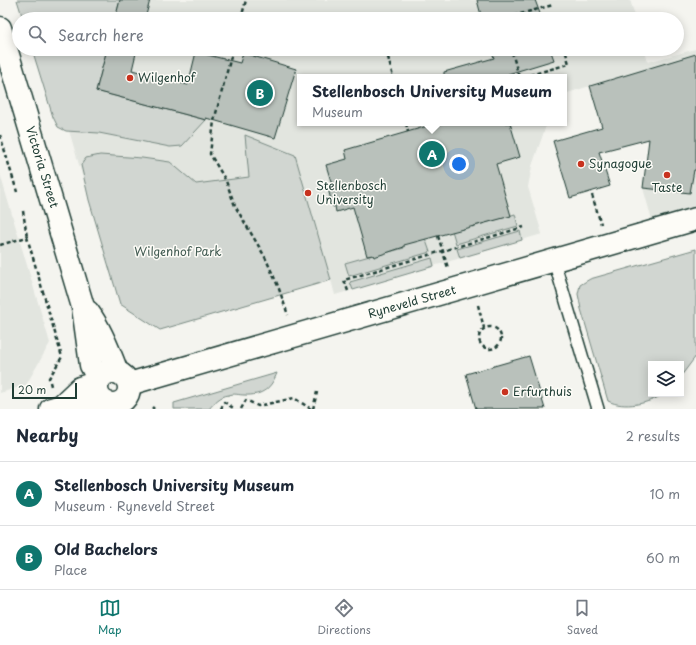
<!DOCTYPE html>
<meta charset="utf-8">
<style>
:root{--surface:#fff;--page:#f2f2f3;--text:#1f2937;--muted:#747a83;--line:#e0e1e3;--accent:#0f766e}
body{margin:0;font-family:"Playpen Sans",sans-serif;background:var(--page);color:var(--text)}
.controls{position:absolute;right:12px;bottom:12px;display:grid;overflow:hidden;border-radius:0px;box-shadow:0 2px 10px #0003}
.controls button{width:36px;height:36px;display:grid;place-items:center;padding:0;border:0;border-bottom:1px solid var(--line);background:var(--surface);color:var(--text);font:20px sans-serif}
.scale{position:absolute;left:12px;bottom:10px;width:65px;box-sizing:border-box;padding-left:4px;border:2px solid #1f3d34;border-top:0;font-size:11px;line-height:14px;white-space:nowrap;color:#1f3d34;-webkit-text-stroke:3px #fdfcf7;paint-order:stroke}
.you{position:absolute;left:459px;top:164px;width:14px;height:14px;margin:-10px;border:3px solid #fff;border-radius:50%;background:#1a73e8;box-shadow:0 0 0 6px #1a73e833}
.badge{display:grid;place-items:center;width:26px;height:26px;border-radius:50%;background:var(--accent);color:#fff;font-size:13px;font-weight:700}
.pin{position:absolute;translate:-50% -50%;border:2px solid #fff;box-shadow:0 1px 4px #0006}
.popup{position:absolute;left:297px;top:74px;width:270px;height:52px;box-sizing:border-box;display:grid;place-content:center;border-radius:0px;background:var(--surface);filter:drop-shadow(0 1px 3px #0005);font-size:13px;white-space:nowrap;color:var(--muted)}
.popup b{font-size:15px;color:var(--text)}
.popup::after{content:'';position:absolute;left:50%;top:100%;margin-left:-8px;border:8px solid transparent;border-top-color:var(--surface)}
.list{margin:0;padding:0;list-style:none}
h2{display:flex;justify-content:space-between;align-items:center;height:52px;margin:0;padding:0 16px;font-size:17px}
h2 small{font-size:13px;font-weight:400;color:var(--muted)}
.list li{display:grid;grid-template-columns:26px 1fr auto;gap:12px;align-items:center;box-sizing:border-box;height:64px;padding:0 16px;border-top:1px solid var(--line)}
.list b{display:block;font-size:15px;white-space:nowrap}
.list p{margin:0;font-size:13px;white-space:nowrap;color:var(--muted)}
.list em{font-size:13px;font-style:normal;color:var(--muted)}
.icon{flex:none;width:22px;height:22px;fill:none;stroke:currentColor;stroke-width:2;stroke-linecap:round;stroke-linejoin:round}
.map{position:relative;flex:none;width:696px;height:409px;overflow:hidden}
.search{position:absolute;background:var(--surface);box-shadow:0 2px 10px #0003;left:12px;right:12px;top:12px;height:44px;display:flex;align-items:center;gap:10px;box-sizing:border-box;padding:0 14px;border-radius:22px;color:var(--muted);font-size:15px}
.sheet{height:180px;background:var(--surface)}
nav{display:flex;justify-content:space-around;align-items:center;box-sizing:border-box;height:56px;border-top:1px solid var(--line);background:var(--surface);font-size:11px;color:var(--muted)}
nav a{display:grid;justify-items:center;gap:2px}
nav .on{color:var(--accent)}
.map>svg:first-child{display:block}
.built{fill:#e2e5df}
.green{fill:#d1d6d1;stroke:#788a82}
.building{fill:#b9c1bb;stroke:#1f3d34}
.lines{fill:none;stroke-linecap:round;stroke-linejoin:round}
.lane-casing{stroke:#1f3d34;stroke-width:14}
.street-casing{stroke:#1f3d34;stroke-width:25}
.path{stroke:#1f3d34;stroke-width:2.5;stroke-dasharray:4 3;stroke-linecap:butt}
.lane{stroke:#fdfcf7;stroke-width:11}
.street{stroke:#fdfcf7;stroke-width:22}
.poi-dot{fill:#c8321e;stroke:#fdfcf7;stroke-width:1.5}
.labels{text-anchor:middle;stroke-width:3;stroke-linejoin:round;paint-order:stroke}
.poi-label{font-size:12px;fill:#1f3d34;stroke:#fdfcf7;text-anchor:start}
.street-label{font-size:12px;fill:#1f3d34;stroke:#fdfcf7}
.park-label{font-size:12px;fill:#435c53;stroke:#fdfcf7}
</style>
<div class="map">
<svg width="696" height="409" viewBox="0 0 696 409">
<rect width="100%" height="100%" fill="#f4f4ef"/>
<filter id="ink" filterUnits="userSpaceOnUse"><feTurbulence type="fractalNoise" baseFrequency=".025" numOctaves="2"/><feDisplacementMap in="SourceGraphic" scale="8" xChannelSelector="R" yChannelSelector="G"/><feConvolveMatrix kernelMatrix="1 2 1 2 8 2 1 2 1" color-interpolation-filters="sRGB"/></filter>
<g filter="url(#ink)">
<g class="built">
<path d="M31 0H630L636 19H36Z"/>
<path d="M45 49H644L648 62 696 49V207L652 220 643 188 649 139 608 150 590 86 564 94V77H300V123H547L532 166 528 187 542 234 335 295 331 280 160 330 120 304Z"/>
<path d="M0 174 50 343 26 385 0 393Z"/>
</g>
<g class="green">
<path d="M17 0H120L115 19H23Z"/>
<path d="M32 49H107L96 91 206 120 182 146 170 147 99 133 66 131 58 127 53 117Z"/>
<path d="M245 135 295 155 331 280 160 330 120 304 89 200 81 165 86 158 100 155 142 158 170 162 196 184 249 177Z"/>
<path d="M515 214 518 226 456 244 451 227 470 222 472 227Z"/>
<path d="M520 231 522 240 460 258 457 249Z"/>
<path d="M424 235 430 252 349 276 345 263 373 255 374 256 404 248 403 242Z"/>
<path d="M696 249V356L681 376V364H651V394H664C648 404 624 409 608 401L581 309 578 294 580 285 590 279Z"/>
<path d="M432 258 434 266 353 290 350 282Z"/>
<path d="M277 373C271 388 263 396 244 395 239 395 234 393 229 395 220 396 215 402 209 409H174V403Z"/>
</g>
<g class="building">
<path d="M120 0H150L145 19H115Z"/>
<path d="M477 0H535L542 19H482Z"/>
<path d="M107 49H137L132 70 188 85 196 52 240 63 243 53 296 69 275 138 206 118V120L96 91Z"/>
<path d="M491 49H550L554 60 508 74 509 77H444V72L494 58Z"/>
<path d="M696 54V170H694L690 193 643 188 649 139 599 152 610 186 570 198 553 141 602 127 590 86Z"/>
<path d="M438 123H510L520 157 496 164 511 216 404 245V247L374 257 373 255 367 256 353 207 336 212 335 206 333 207 328 189 333 188 326 165 347 159 345 150Z"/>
<path d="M529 356 545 409H476L466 374Z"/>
</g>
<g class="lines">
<g class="lane-casing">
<path id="lane" d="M554 261 598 409"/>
</g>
<g class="street-casing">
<g id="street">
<path d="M0 28 83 307 91 365 99 380"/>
<path d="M88 312C100 328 110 353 117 372"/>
<circle cx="113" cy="388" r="16"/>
<path d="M129 384 696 219"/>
<path d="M61 406 80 388 98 382"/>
<path d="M51 409C54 408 58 407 61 406 75 404 90 409 103 401"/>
</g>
</g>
<g class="path">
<path d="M241 19 246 0"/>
<path d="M508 19 509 17 553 5"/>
<path d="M233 49 214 121 210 154 226 181 235 206 265 257 278 286 288 315"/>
<path d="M512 52 519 77"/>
<path d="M388 57 393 77"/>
<path d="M523 77 569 64 565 49"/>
<path d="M406 123 408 132"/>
<path d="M0 135 17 192"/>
<path d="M592 195 601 224"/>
<path d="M23 211 27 237"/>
<path d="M438 236 448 268"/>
<path d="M0 245 27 237 62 357 49 378 51 386"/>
<path d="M348 291 344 280 524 227"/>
<path d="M478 305 484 328"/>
<circle cx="490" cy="338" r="11"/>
<path d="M152 407 154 409"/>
<path d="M221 409 224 402 235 409"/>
<path d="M241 409 246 400 258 406 294 398 311 409"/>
<path d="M313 409 317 392"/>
</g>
<use href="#lane" class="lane"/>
<use href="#street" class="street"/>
</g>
</g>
<g class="poi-dot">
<circle cx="130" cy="78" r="4"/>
<circle cx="581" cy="164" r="4"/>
<circle cx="667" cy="175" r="4"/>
<circle cx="308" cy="193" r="4"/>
<circle cx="505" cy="392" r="4"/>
</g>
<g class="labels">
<g class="poi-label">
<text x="138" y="82">Wilgenhof</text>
<text x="589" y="168">Synagogue</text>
<text x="316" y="190">Stellenbosch<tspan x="316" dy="14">University</tspan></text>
<text x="667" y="192" text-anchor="middle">Taste</text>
<text x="513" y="396">Erfurthuis</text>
</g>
<g class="street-label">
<text transform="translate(42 167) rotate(73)" y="4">Victoria Street</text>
<text transform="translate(412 302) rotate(-16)" y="4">Ryneveld Street</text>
</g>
<g class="park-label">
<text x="178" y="256">Wilgenhof Park</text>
</g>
</g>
</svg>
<div class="controls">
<button><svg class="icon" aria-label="layers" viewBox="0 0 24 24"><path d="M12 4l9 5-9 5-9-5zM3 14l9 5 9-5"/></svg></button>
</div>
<div class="scale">20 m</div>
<div class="you"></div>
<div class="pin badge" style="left:432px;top:154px">A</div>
<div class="popup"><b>Stellenbosch University Museum</b>Museum</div>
<div class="pin badge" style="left:260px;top:93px">B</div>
<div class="search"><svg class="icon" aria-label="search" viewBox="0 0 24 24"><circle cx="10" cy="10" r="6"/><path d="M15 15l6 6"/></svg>Search here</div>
</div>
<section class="sheet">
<h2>Nearby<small>2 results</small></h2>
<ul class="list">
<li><span class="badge">A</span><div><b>Stellenbosch University Museum</b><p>Museum · Ryneveld Street</p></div><em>10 m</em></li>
<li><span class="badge">B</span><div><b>Old Bachelors</b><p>Place</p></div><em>60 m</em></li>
</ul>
</section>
<nav>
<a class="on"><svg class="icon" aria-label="map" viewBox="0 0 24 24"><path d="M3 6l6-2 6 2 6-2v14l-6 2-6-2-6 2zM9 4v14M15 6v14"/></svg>Map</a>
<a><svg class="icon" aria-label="directions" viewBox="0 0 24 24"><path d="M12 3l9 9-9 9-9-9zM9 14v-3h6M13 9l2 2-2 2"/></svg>Directions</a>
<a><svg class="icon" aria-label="saved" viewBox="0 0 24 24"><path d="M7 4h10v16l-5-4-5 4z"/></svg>Saved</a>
</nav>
